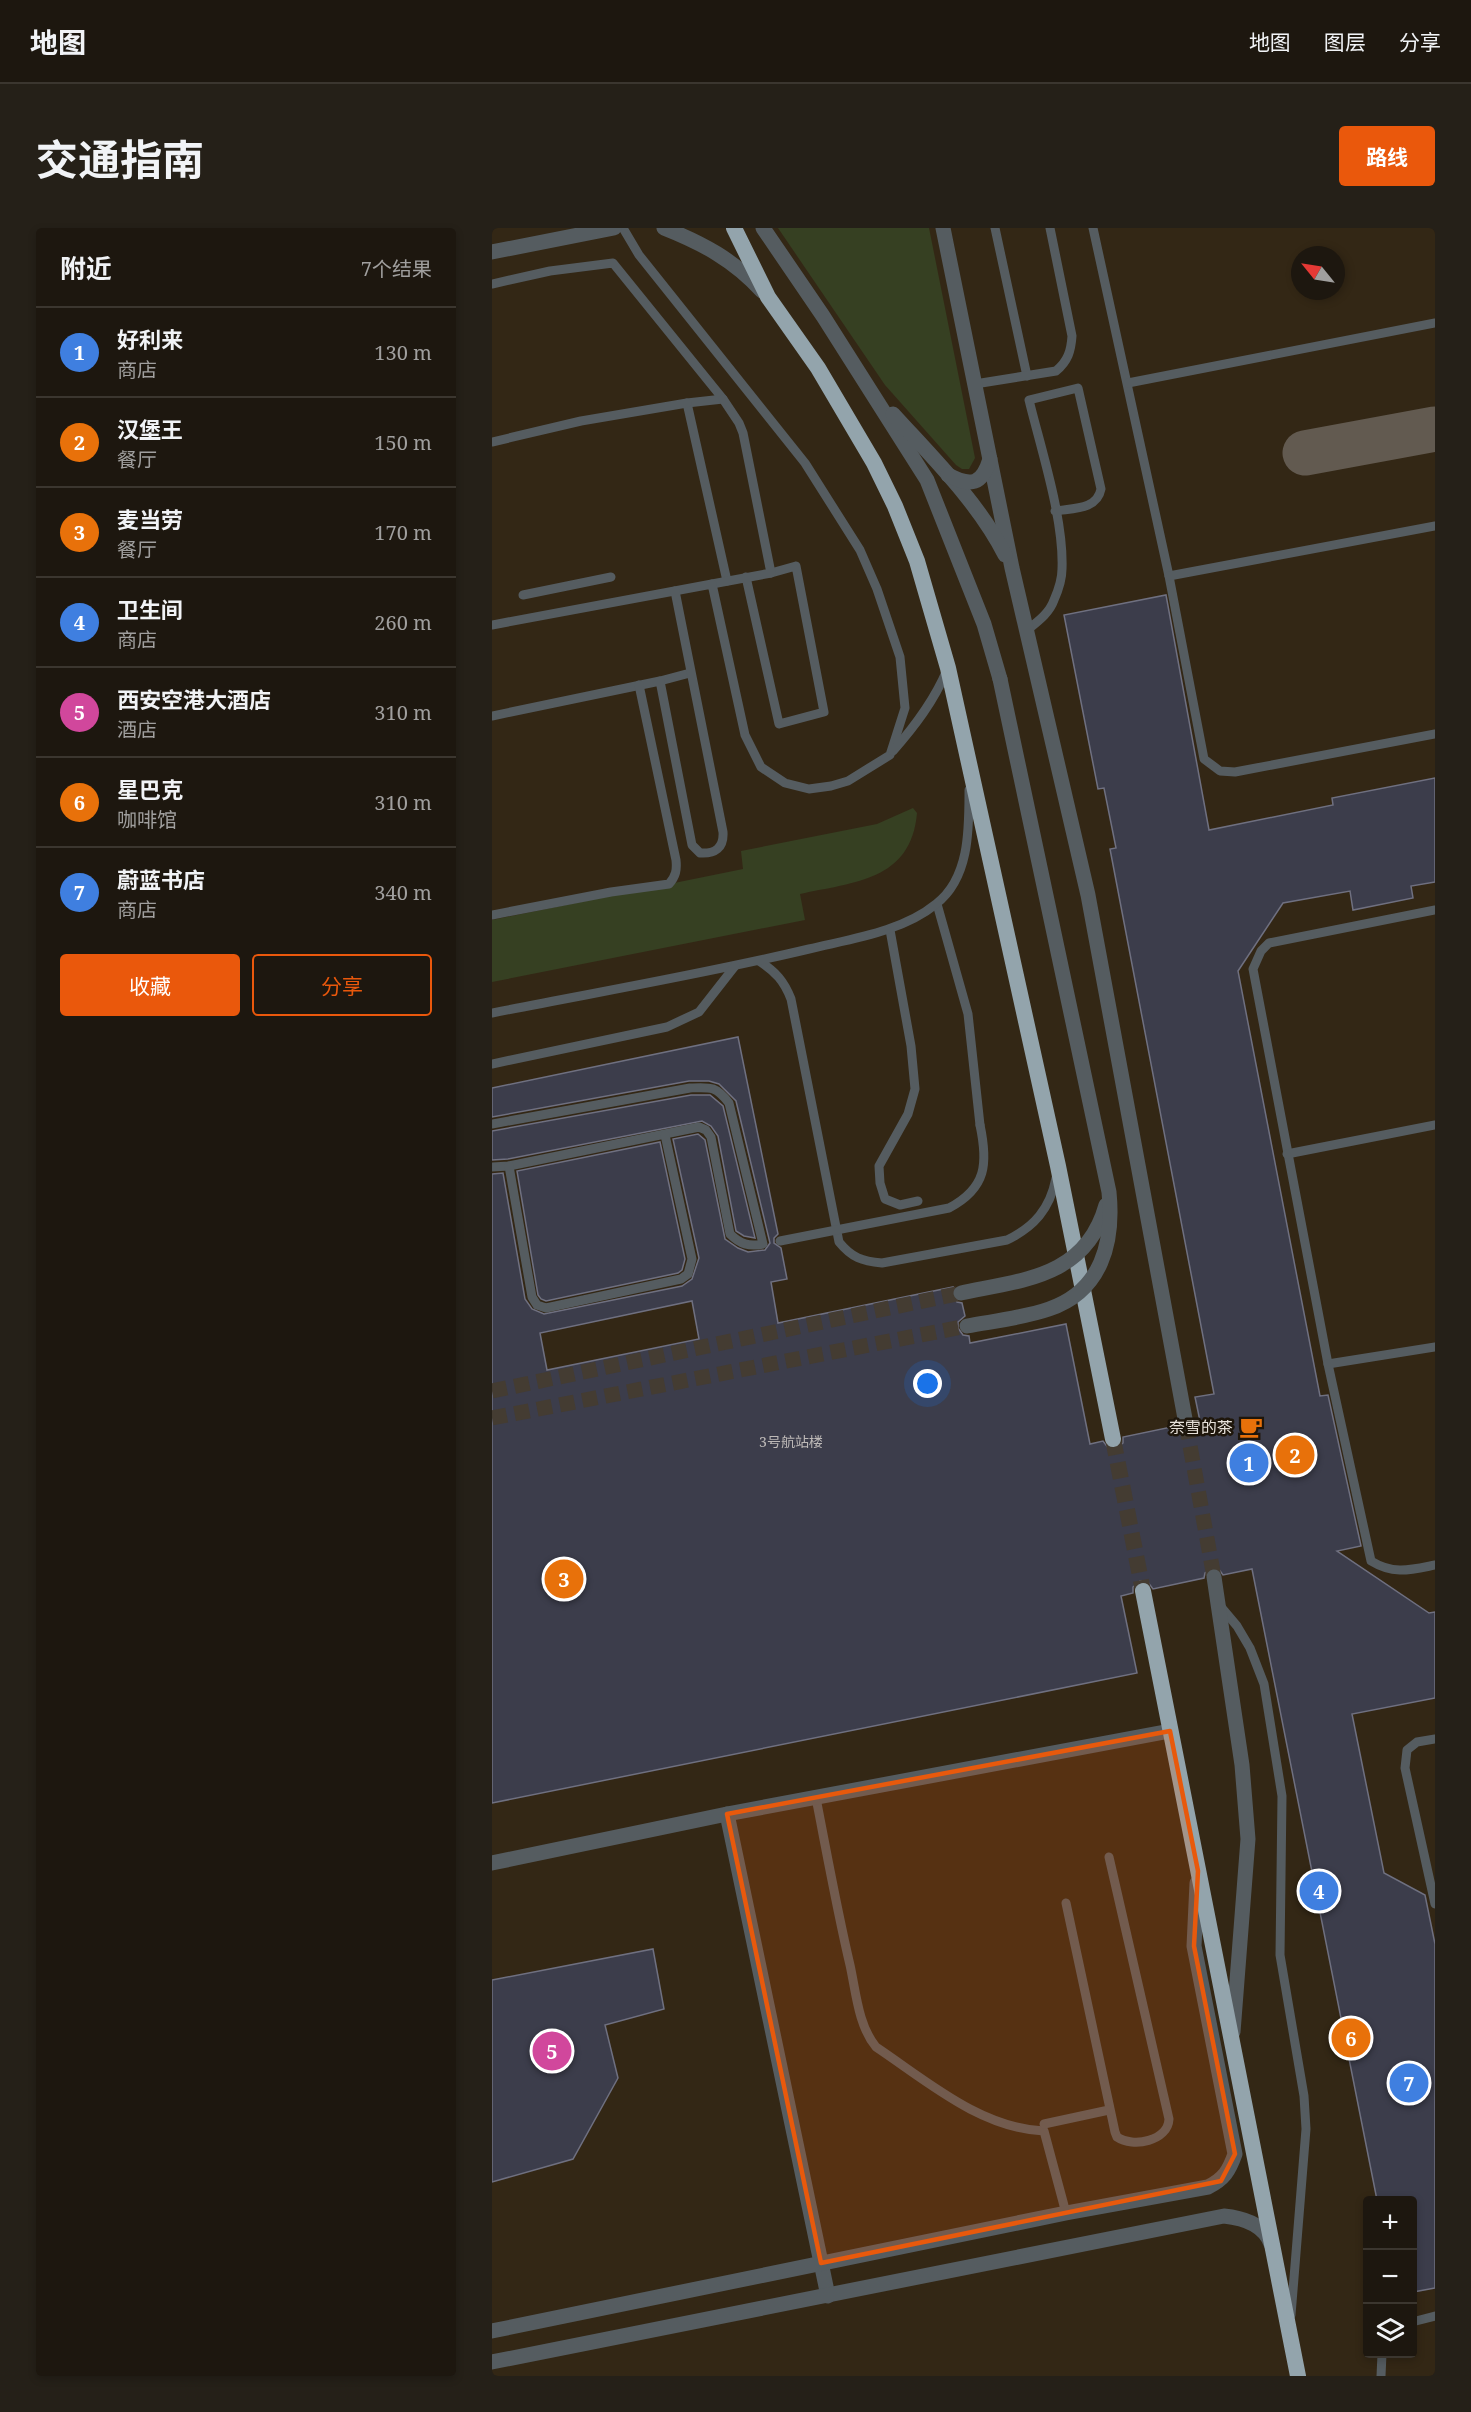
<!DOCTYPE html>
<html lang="zh">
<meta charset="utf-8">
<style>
:root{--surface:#1d170f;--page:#252018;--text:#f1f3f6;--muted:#a09f9e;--line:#3b362f;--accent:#ea580c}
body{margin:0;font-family:"Noto Serif","Noto Sans SC",serif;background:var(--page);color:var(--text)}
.controls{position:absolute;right:18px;bottom:18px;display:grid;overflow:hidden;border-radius:6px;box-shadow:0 3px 9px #0003}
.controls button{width:54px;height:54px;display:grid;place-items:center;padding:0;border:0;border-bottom:2px solid var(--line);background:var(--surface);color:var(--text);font:30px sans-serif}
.compass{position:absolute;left:799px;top:18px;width:54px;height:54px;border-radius:50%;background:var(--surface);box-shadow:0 3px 9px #0003;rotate:300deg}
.you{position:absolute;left:436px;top:1156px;width:21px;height:21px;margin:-15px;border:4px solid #fff;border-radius:50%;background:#1a73e8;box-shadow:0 0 0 9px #1a73e833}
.badge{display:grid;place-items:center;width:39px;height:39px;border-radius:50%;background:var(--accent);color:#fff;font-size:20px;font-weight:700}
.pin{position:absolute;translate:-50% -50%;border:3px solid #fff;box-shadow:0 2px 6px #0006}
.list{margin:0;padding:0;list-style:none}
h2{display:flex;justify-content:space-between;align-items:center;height:78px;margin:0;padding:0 24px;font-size:26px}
h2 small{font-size:20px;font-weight:400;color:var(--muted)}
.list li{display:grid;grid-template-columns:39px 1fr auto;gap:18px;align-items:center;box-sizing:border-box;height:90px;padding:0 24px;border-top:2px solid var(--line)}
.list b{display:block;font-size:22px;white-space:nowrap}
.list p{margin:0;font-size:20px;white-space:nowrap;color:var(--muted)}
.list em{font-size:20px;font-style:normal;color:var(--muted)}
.actions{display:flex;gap:12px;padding:18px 24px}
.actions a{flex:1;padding:14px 0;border:2px solid var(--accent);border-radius:6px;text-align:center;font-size:21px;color:var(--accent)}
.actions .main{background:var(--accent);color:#fff}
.icon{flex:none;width:33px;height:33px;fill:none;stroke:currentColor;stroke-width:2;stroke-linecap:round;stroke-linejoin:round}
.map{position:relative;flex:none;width:943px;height:2148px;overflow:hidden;border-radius:6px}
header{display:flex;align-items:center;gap:36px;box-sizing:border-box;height:84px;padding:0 30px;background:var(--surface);border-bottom:2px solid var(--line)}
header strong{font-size:28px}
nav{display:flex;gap:33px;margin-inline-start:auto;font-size:21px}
.intro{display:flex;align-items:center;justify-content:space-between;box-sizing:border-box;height:144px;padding:0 36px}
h1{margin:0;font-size:42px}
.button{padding:15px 27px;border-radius:6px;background:var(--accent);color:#fff;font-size:21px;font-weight:700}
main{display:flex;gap:36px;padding:0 36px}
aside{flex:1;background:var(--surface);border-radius:6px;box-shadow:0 3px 9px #0003}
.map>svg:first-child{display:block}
.built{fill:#332715;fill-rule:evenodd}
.green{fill:#364022}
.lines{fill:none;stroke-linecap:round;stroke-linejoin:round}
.taxiway{stroke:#625a50;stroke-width:45}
.building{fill:#3c3d4b;stroke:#6f7080;stroke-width:1.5;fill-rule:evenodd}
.tertiary-tunnel{stroke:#443c32;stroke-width:15;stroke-dasharray:15 8;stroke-linecap:butt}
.trunk-tunnel{stroke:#443c32;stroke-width:16;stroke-dasharray:16 8;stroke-linecap:butt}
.service{stroke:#555c60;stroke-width:9}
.tertiary{stroke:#555c60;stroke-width:15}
.trunk{stroke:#93a4ac;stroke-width:16}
.service-bridge{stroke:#555c60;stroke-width:9}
.tertiary-bridge{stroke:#555c60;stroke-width:15}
.marked{fill:#e8590c;fill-opacity:0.2;stroke:#e8590c;stroke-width:4.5;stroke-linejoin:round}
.labels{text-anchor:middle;stroke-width:5;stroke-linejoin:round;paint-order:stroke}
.number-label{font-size:14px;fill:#bdb9b7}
.poi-label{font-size:16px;fill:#e8e2db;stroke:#1e160b;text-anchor:end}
</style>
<header>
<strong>地图</strong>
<nav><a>地图</a><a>图层</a><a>分享</a></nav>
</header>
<div class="intro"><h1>交通指南</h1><a class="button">路线</a></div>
<main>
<aside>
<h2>附近<small>7个结果</small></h2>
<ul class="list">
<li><span class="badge" style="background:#3f7fe0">1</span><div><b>好利来</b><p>商店</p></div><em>130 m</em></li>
<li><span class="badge" style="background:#e8710a">2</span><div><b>汉堡王</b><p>餐厅</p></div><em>150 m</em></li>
<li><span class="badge" style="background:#e8710a">3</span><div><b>麦当劳</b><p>餐厅</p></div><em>170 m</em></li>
<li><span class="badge" style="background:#3f7fe0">4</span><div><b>卫生间</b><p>商店</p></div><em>260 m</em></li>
<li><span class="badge" style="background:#d1479c">5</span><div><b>西安空港大酒店</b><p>酒店</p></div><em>310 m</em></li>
<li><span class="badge" style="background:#e8710a">6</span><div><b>星巴克</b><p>咖啡馆</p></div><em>310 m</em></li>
<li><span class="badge" style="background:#3f7fe0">7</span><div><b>蔚蓝书店</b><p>商店</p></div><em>340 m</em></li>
</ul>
<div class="actions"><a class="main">收藏</a><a>分享</a></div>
</aside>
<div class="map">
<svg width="943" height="2148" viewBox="0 0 943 2148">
<rect width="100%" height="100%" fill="#271f14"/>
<path class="built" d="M0 0H943V2148H0ZM808 27H844V63H808ZM876 1972H920V2126H876Z"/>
<g class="green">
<path d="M286 0H437L483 230 477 241H470L464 237 393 157Z"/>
<path d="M421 580 425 585C419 653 362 654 308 666L313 692 0 754V692L251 641 249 623 385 596Z"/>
</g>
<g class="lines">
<path class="taxiway" d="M813 225 943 201"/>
</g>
<g class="building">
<path d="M674 367 717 602 841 577 840 570 943 550V654L919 658 921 670 861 682 858 663 791 675 746 743 828 1168 836 1167 869 1318 845 1323 937 1385 943 1384V1470L860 1486 892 1645 933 1667 943 1716V2060L921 2064V1972H885L760 1341 731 1347 726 1340H720L713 1345 712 1350 661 1361 655 1353H648L641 1359V1365L629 1368 645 1445 0 1575V946L11 945 33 1071 40 1081 52 1086 190 1058 200 1051 207 1030 181 911 206 906 213 912 233 1011 246 1020 256 1024 273 1022 278 1015 244 873 227 856 217 853H197L0 889V860L246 809 286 1006 282 1010V1015L289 1020 295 1051 279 1054 286 1095 461 1059 460 1067 465 1074 470 1075 473 1088 466 1094V1100L471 1107 477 1108 478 1115 574 1096 598 1216 611 1213 617 1221H624L631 1215V1209L684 1198 690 1205H696L703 1200 704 1194 708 1193 703 1169 722 1166 618 621 624 620 612 560 606 561 572 387ZM200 1073 207 1111 55 1142 48 1105Z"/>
<path d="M199 867H218L231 878 263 1010 252 1008 244 1003 226 908 219 898 210 893 16 931 0 932V903Z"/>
<path d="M168 914 193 1031 190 1042 186 1045 54 1073 49 1071 46 1067 25 943Z"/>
<path d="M161 1721 172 1781 113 1797 126 1850 81 1931 0 1954V1752Z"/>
</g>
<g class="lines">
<g class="tertiary-tunnel">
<path d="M0 1163 469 1065"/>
<path d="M0 1190 475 1098"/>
<path d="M694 1196 722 1349"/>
</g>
<path class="trunk-tunnel" d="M621 1211 651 1363"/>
<g class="service">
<path d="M503 0 535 148"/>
<path d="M601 0 677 348 712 531 728 543 743 544 943 506"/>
<path d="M0 56 58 43 121 35 231 171 195 175 235 353"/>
<path d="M636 155 943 95"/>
<path d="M483 156 564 143C576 133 579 123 580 108L558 0"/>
<path d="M0 214 89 193 195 175"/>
<path d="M677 348 943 298"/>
<path d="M254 349 287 496 332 484 304 338 279 345"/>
<path d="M220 356 279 345 251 205 247 195 231 171"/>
<path d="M31 367 119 349"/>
<path d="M0 397 220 356 253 507 269 539 293 555 317 561 339 558 356 553 398 527 413 480 408 429 385 361 368 322 313 235 147 27 131 0"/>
<path d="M534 403C545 394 557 386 562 372 566 363 570 351 570 341 572 291 549 221 537 172L586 160 609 261C605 282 581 280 563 283"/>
<path d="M168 453 198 445"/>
<path d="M0 488 168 453 200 617 208 625C223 626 232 620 231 604L183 363"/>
<path d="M401 523C423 498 442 473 455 442"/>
<path d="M445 676 476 786 488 897"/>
<path d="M943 682 777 715 769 723 761 741 836 1136 879 1333C902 1347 918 1342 943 1337"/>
<path d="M0 687 119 664 177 656C184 648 185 642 184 632L147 457"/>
<path d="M398 702 419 818 423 861 416 886 387 938 388 955 393 971 408 977 426 973"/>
<path d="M267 733C284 744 292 753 299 771L347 1014C360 1030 370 1033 390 1035L515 1012C542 999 558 981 564 950"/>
<path d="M0 785C106 764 212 746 317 721 358 711 410 704 444 676 478 650 477 600 477 562"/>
<path d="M0 836 175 799 207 784 243 738"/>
<path d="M0 896 198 860C219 859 224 858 237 875L271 1016C257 1019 248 1016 238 1006L219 909 214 902 207 899 17 938 0 939"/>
<path d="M795 926 943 897"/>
<path d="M17 938 40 1069 45 1077 54 1080 189 1051 196 1046 200 1031 173 907"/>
<path d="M836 1136 943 1119"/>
<path d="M729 1379 745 1398 758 1420 772 1456 790 1568 788 1727 812 1868 814 1901 799 2087"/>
<path d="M943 1511 925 1514 915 1522 913 1540 943 1676"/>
<path d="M324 1570C335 1626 345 1682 358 1737 364 1764 366 1797 384 1819 435 1853 488 1900 552 1903L574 1985"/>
<path d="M574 1675 623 1904 625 1909C641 1920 676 1913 677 1891L617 1629"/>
<path d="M552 1896 617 1882"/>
<path d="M920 2094 943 2088"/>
<path d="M889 2148 890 2126"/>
</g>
<g class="tertiary">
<path d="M172 0C210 15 242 32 270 63"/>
<path d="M271 0 331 88 435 252 492 396 508 451"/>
<path d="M451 0 520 340 596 667 694 1196"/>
<path d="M0 24 122 0"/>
<path d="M401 186C440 229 487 275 513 327"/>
<path d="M456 247C479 259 490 257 498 231"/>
<path d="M722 1349 750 1537 756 1611 741 1804"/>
<path d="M235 1586 336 2068"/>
<path d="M0 1635 235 1586 678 1503"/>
<path d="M0 2103 574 1985 716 1959C732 1951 737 1943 743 1926L702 1718 705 1655"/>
<path d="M0 2134 732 1988C751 1990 772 1996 779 2016"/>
</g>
<g class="trunk">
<path d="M242 0 276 69 326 140 382 235 403 278 425 333 456 440 566 938 621 1211"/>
<path d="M651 1363 806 2148"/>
</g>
<path class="service-bridge" d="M288 1013 457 980C495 960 496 935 488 897"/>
<g class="tertiary-bridge">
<path d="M469 1065C531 1052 594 1049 614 977"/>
<path d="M475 1098C502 1093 531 1090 557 1081 610 1063 622 1014 617 964L508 451"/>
</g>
</g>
<path class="marked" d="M678 1503 706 1643 702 1718 743 1926 729 1953 329 2035 235 1586Z"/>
<defs>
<g id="cafe-bare" transform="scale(1.8)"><path d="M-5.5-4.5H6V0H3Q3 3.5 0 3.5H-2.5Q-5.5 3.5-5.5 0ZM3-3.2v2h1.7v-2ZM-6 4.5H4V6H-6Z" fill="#e8710a" stroke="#1e160b" stroke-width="2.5" paint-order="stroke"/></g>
</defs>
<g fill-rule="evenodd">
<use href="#cafe-bare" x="759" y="1199"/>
</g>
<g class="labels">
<g class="number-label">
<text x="299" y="1219">3号航站楼</text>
</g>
<g class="poi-label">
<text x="741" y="1205">奈雪的茶</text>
</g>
</g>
</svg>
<div class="controls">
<button>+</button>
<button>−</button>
<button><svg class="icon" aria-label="layers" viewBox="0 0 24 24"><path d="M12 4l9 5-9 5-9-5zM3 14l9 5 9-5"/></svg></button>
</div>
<svg class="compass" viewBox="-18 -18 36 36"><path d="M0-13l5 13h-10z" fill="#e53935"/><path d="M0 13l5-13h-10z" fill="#a09f9e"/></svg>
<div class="you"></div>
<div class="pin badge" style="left:757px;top:1235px;background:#3f7fe0">1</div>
<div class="pin badge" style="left:803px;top:1227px;background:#e8710a">2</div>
<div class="pin badge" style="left:72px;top:1351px;background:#e8710a">3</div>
<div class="pin badge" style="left:827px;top:1663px;background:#3f7fe0">4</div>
<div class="pin badge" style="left:60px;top:1823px;background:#d1479c">5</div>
<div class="pin badge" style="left:859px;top:1810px;background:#e8710a">6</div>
<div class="pin badge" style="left:917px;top:1855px;background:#3f7fe0">7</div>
</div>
</main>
